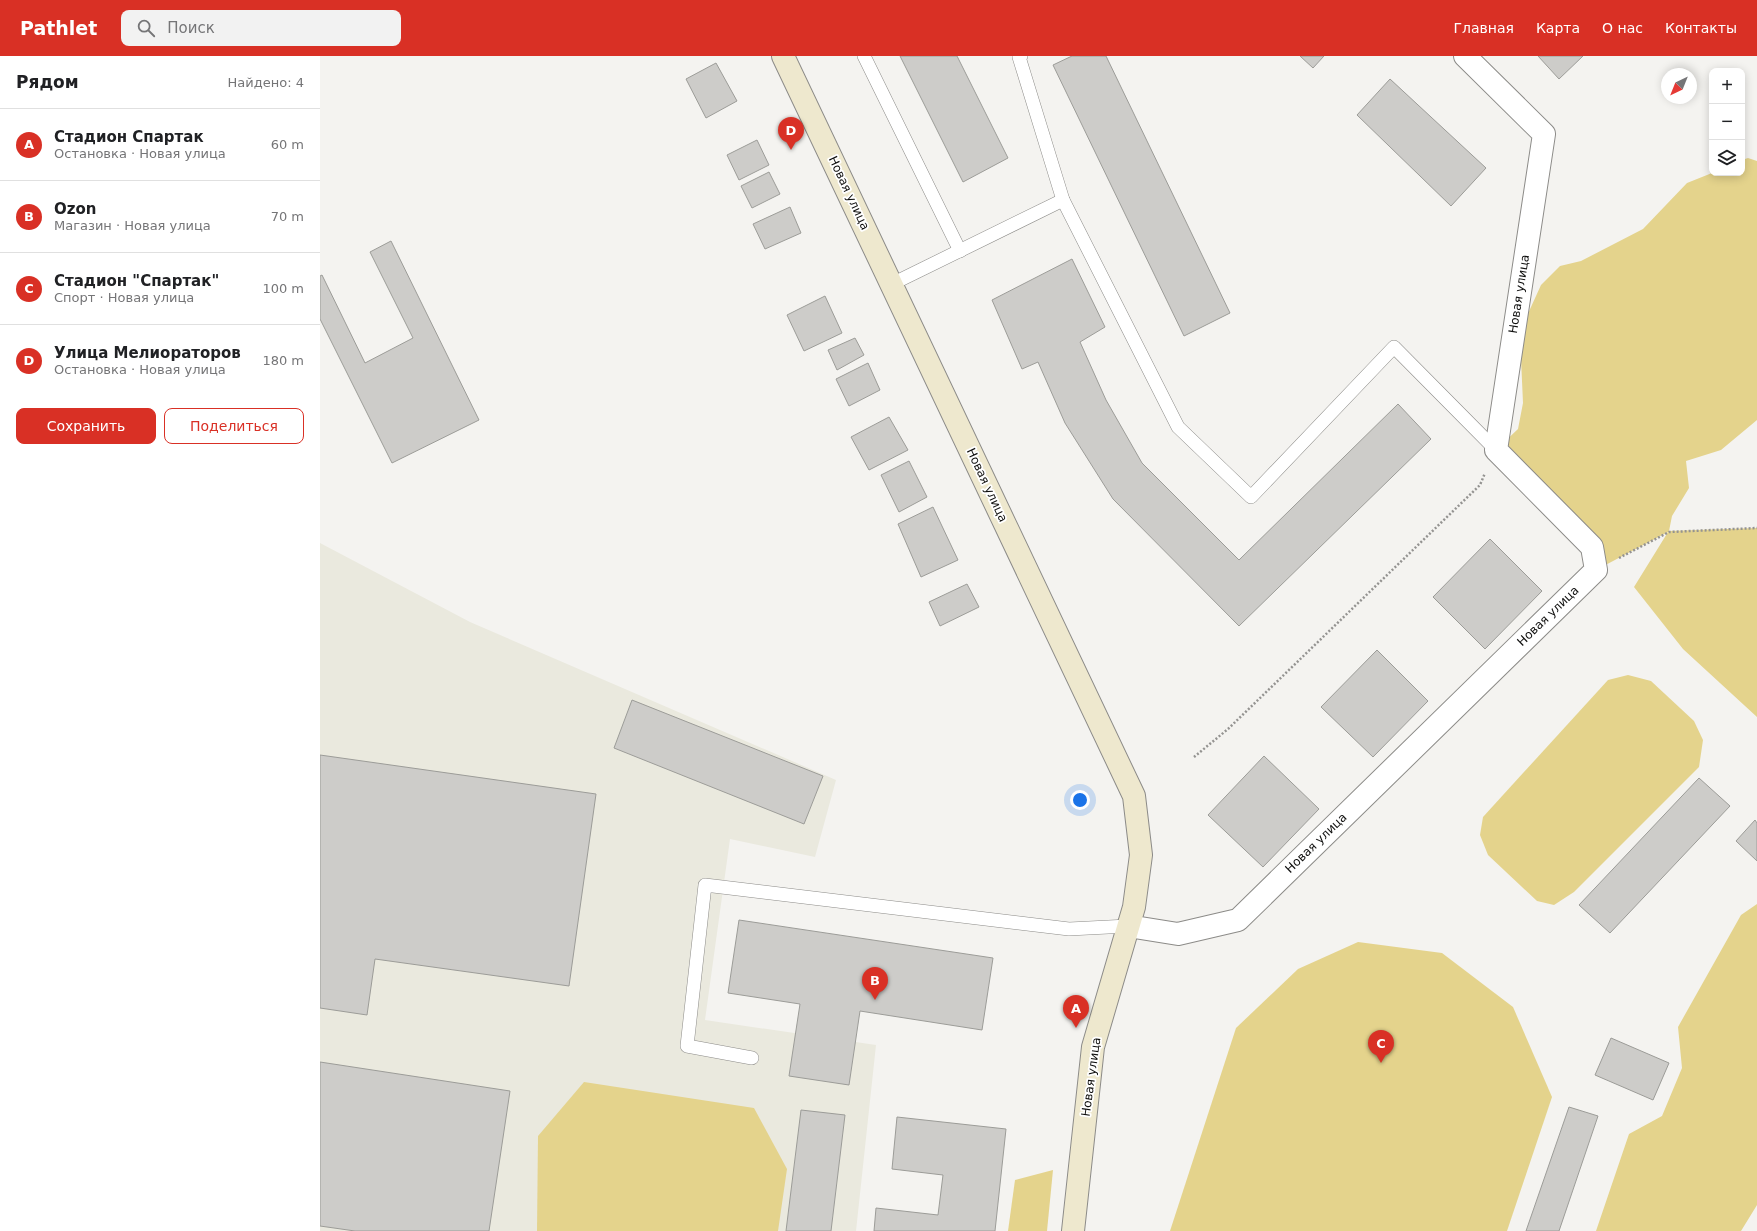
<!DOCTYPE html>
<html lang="ru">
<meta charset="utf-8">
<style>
:root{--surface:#fff;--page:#f2f2f2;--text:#202124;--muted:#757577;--line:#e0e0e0;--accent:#d93025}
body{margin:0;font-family:"DejaVu Sans",sans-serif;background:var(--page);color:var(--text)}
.controls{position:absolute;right:12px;top:12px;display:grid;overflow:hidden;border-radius:8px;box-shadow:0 2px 10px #0003}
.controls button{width:36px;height:36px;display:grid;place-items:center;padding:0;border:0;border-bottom:1px solid var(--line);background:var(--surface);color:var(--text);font:20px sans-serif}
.compass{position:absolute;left:1341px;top:12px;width:36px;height:36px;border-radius:50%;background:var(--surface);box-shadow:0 2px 10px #0003;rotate:223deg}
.you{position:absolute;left:760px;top:744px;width:14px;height:14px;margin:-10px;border:3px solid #fff;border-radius:50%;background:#1a73e8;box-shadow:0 0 0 6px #1a73e833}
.badge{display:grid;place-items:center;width:26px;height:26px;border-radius:50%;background:var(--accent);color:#fff;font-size:13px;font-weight:700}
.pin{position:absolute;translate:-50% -33px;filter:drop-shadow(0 1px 2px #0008)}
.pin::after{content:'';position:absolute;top:21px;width:14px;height:12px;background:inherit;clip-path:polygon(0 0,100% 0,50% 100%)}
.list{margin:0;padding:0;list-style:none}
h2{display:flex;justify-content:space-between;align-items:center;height:52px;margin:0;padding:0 16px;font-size:17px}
h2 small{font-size:13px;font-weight:400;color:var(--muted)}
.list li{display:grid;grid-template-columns:26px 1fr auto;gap:12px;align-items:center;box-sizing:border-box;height:72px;padding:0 16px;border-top:1px solid var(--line)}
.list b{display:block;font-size:15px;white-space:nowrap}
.list p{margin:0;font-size:13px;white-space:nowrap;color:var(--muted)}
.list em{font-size:13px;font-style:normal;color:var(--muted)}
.actions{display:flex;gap:8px;padding:12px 16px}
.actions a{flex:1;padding:9px 0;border:1px solid var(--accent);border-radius:8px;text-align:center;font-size:14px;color:var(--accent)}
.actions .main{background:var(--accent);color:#fff}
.icon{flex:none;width:22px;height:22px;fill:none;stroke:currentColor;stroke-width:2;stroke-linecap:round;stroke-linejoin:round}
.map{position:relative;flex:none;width:1437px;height:1175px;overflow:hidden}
header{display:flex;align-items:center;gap:24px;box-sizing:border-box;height:56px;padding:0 20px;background:var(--accent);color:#fff}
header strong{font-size:19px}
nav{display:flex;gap:22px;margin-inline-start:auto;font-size:14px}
.search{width:280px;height:36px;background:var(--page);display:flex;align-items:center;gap:10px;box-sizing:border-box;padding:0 14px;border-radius:8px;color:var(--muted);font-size:15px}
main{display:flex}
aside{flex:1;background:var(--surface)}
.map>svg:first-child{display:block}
.built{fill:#eae9de}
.green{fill:#e4d38c}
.building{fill:#cdccc9;stroke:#9c9c98}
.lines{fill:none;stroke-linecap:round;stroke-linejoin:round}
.lane-casing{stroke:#8c8b88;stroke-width:14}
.street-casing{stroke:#8c8b88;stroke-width:24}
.secondary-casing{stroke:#8c8b88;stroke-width:24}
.path{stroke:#949391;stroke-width:2.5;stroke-dasharray:2 2;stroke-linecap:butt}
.lane{stroke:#fff;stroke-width:13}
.street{stroke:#fff;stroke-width:22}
.secondary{stroke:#eee8ce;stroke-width:22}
.labels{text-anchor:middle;stroke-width:3.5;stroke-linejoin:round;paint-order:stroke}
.street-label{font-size:12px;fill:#0e0e0d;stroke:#fff}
</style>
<header>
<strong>Pathlet</strong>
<div class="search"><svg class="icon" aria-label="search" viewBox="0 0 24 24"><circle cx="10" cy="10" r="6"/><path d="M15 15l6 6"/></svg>Поиск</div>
<nav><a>Главная</a><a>Карта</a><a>О нас</a><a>Контакты</a></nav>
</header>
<main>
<aside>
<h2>Рядом<small>Найдено: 4</small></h2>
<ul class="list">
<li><span class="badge">A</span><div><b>Стадион Спартак</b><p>Остановка · Новая улица</p></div><em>60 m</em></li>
<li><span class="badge">B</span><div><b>Ozon</b><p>Магазин · Новая улица</p></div><em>70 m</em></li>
<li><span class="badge">C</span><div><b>Стадион &quot;Спартак&quot;</b><p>Спорт · Новая улица</p></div><em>100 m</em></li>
<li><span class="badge">D</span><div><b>Улица Мелиораторов</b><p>Остановка · Новая улица</p></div><em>180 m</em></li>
</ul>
<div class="actions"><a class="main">Сохранить</a><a>Поделиться</a></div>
</aside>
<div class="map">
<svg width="1437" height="1175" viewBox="0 0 1437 1175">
<rect width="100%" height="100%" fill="#f4f3f0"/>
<path class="built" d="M0 487 150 566 516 724 495 801 410 783 385 964 556 989 536 1175H0Z"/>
<g class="green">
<path d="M1428 102 1437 105V364L1401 394 1366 405 1369 432 1352 460 1349 475 1437 472V661L1363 593 1314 531 1348 476 1276 514 1272 491 1176 394 1198 373 1203 347 1201 303 1206 262 1221 229 1240 210 1261 205 1323 173 1367 127 1392 117H1422V104Z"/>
<path d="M1308 619 1331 625 1374 665 1383 684 1379 711 1254 836 1234 849 1217 845 1168 799 1160 779 1163 761 1288 624Z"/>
<path d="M1437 848V1149L1421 1175H1276L1309 1078 1342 1060 1362 1012 1358 971 1421 859Z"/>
<path d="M1038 886 1122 897 1193 951 1232 1041 1187 1175H850L916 972 978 913Z"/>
<path d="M264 1026 434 1052 467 1113 458 1175H217L218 1080Z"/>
<path d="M733 1114 727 1175H688L695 1124Z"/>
</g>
<g class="building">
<path d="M580 0H637L688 102 643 126Z"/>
<path d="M752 0H786L910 257 864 280 733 9Z"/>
<path d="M980 0H1004L993 12Z"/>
<path d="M1218 0H1263L1239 23Z"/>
<path d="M396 7 417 45 386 62 366 23Z"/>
<path d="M1070 23 1166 112 1131 150 1037 59Z"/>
<path d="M437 84 449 109 419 124 407 99Z"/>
<path d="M449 116 460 138 432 152 421 130Z"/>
<path d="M470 151 481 177 445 193 433 168Z"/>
<path d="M71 185 159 364 72 407 0 263V220L2 219 45 307 93 282 50 196Z"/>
<path d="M752 203 785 271 760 286 786 344 822 407 919 504 1078 348 1111 383 919 570 793 443 745 367 718 306 702 313 672 244Z"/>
<path d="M505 240 522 277 484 295 467 259Z"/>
<path d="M535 282 544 299 517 314 508 294Z"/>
<path d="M548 307 560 334 529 350 516 323Z"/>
<path d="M569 361 588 394 549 414 531 381Z"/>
<path d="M589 405 607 441 579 456 561 419Z"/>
<path d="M613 451 638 504 601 521 578 468Z"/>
<path d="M1170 483 1222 535 1165 593 1113 541Z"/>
<path d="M647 528 659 551 620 570 609 546Z"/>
<path d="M1057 594 1108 645 1053 701 1001 651Z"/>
<path d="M312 644 503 720 484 768 294 692Z"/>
<path d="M0 699 276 738 249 930 55 903 47 959 0 952Z"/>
<path d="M944 700 999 753 943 811 888 759Z"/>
<path d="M1379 722 1410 750 1290 877 1259 849Z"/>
<path d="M1435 764 1437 767V805L1416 785Z"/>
<path d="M419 864 673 902 662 974 540 955 529 1029 469 1020 480 948 408 937Z"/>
<path d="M1291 982 1349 1007 1333 1044 1275 1019Z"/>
<path d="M0 1006 190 1035 169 1175H35L0 1170Z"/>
<path d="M1249 1051 1278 1060 1239 1175H1206Z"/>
<path d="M481 1054 525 1059 511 1175H466Z"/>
<path d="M577 1061 686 1073 675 1175H554L556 1152 618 1159 623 1119 572 1113Z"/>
</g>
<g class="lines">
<g class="lane-casing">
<g id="lane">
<path d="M544 0 640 195"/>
<path d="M701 0 699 1 743 144"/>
<path d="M572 228 743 144 858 371 931 441 1074 291 1176 394"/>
<path d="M432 1002 367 990 385 829 749 873 808 870"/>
</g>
</g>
<g class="street-casing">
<path id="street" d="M808 870 858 878 918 864 1276 514 1272 491 1176 394 1224 78 1145 0"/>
</g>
<g class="secondary-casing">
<path id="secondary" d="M463 0 814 740 821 799 814 851 773 991 753 1175"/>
</g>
<g class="path">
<path d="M1299 502 1349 476 1437 472"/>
<path d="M874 701 908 673 1160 429 1165 417"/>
</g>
<use href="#lane" class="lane"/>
<use href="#street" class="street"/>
<use href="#secondary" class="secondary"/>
</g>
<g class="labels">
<g class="street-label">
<text transform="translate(529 137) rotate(65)" y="4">Новая улица</text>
<text transform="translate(1199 238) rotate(-81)" y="4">Новая улица</text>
<text transform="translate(667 429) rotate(65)" y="4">Новая улица</text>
<text transform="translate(1228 560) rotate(-44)" y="4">Новая улица</text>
<text transform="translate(996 787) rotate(-44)" y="4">Новая улица</text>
<text transform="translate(771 1021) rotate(-82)" y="4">Новая улица</text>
</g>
</g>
</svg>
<div class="controls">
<button>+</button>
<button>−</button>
<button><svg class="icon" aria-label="layers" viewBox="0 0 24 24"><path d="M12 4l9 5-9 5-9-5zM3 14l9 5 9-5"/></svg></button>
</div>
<svg class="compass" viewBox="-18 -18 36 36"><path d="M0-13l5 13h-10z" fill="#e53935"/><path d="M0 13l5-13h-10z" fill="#757577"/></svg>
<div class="you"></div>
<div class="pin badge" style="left:756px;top:972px">A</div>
<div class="pin badge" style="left:555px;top:944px">B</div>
<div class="pin badge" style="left:1061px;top:1007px">C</div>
<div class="pin badge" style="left:471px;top:94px">D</div>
</div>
</main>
